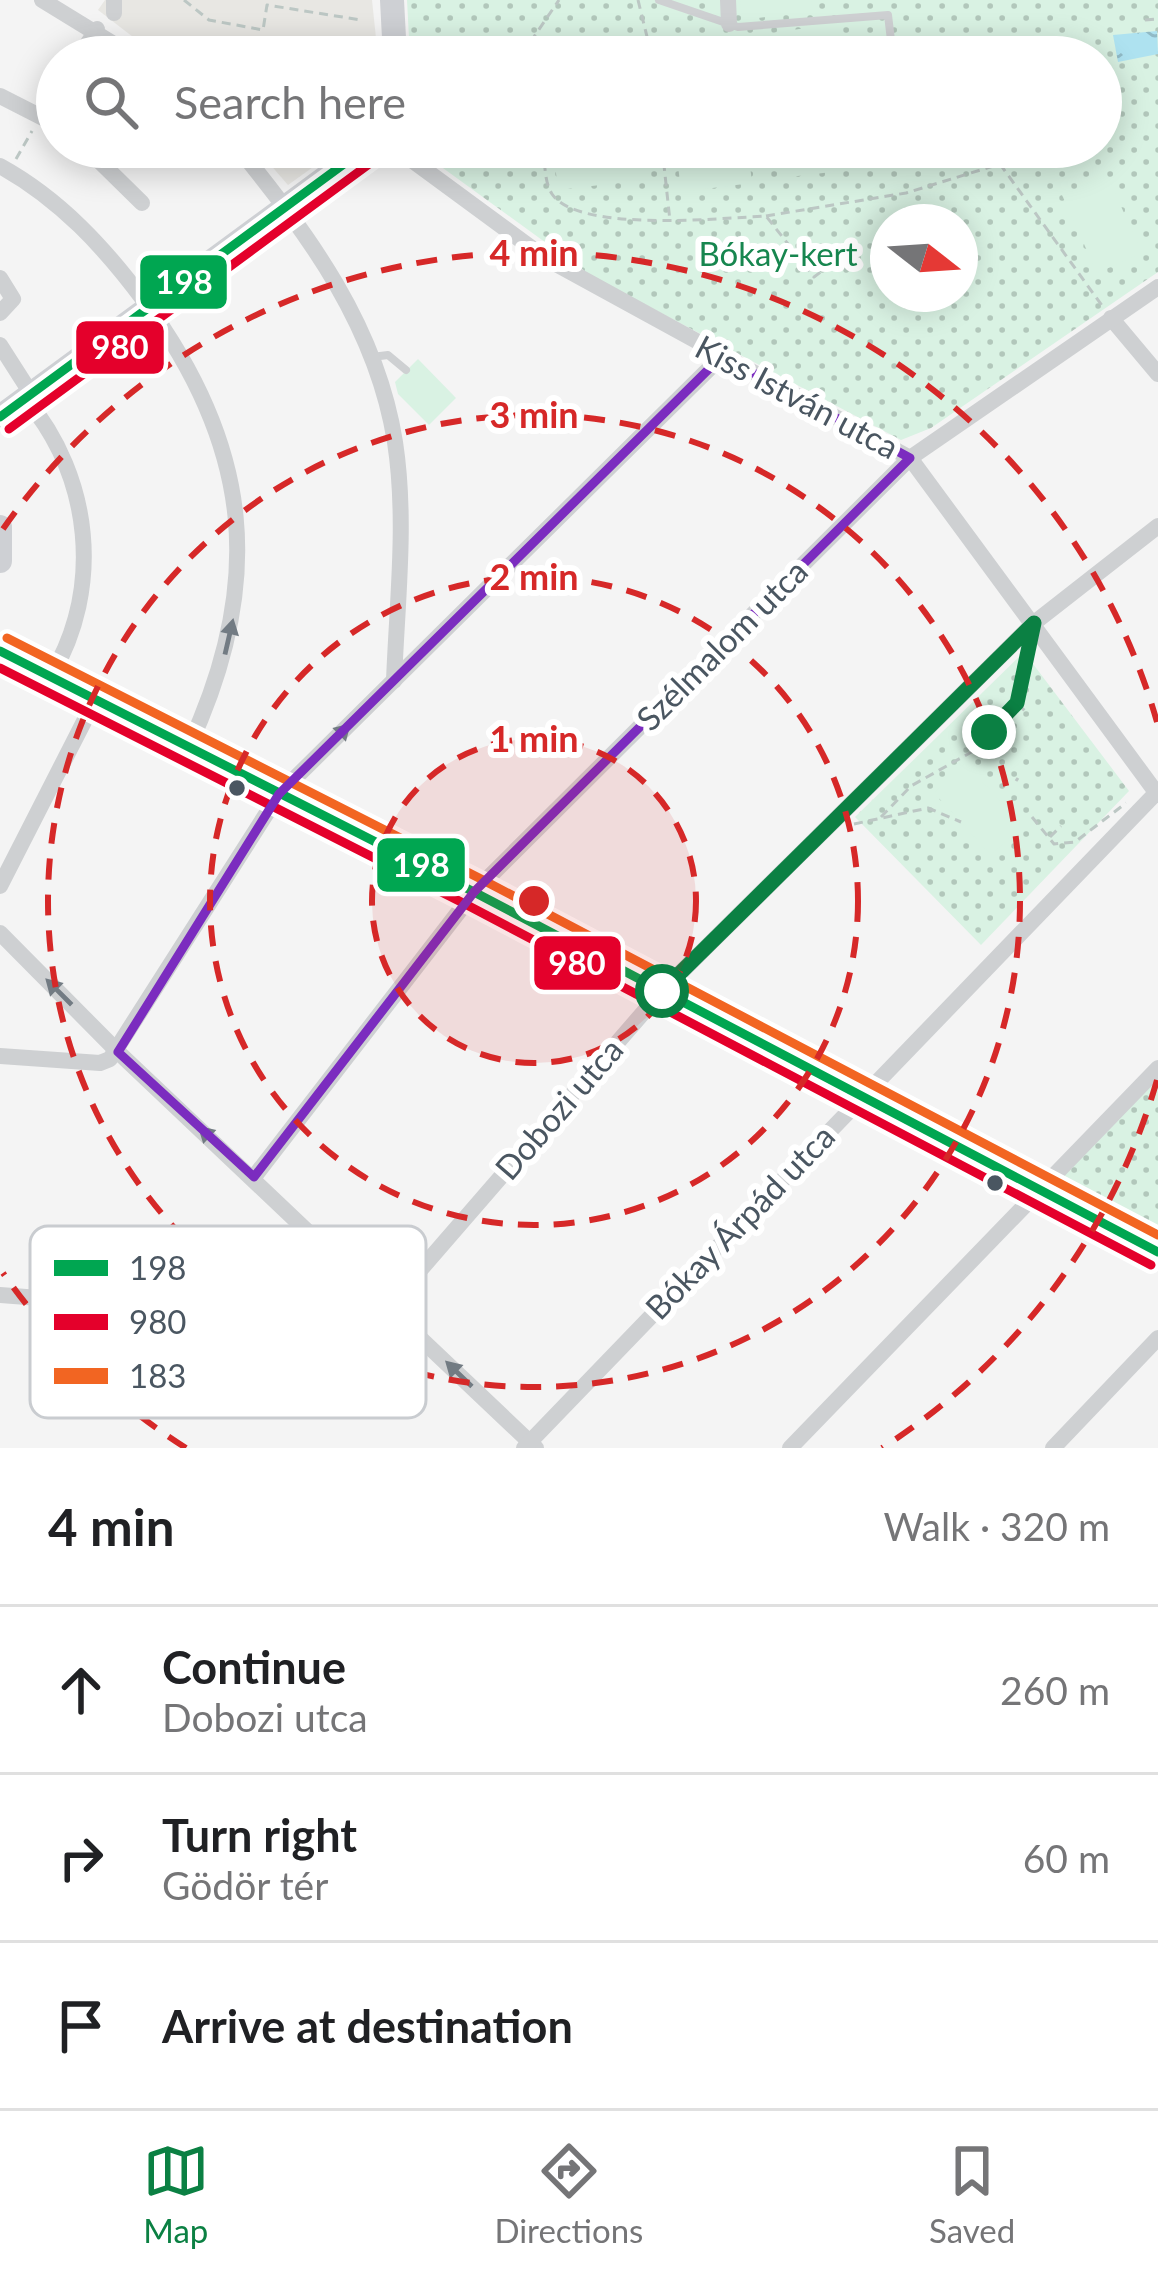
<!DOCTYPE html>
<meta charset="utf-8">
<style>
:root{--surface:#fff;--page:#f2f2f2;--text:#202124;--muted:#757577;--line:#e0e0e0;--accent:#0b8043}
body{margin:0;font-family:Lato,sans-serif;background:var(--page);color:var(--text)}
.compass{position:absolute;left:870px;top:204px;width:108px;height:108px;border-radius:50%;background:var(--surface);box-shadow:0 6px 30px #0003;rotate:107deg}
.stop{position:absolute;width:36px;height:36px;margin:-27px;border:9px solid #0b8043;border-radius:50%;background:#fff}
.stop.end{background:#0b8043;border-color:#fff;box-shadow:0 3px 12px #0008}
.list{margin:0;padding:0;list-style:none}
h2{display:flex;justify-content:space-between;align-items:center;height:156px;margin:0;padding:0 48px;font-size:51px}
h2 small{font-size:39px;font-weight:400;color:var(--muted)}
.list li{display:grid;grid-template-columns:78px 1fr auto;gap:36px;align-items:center;box-sizing:border-box;height:168px;padding:0 48px;border-top:3px solid var(--line)}
.list b{display:block;font-size:45px;white-space:nowrap}
.list p{margin:0;font-size:39px;white-space:nowrap;color:var(--muted)}
.list em{font-size:39px;font-style:normal;color:var(--muted)}
.icon{flex:none;width:66px;height:66px;fill:none;stroke:currentColor;stroke-width:2;stroke-linecap:round;stroke-linejoin:round}
.map{position:relative;flex:none;width:1158px;height:1448px;overflow:hidden}
.search{position:absolute;background:var(--surface);box-shadow:0 6px 30px #0003;left:36px;right:36px;top:36px;height:132px;display:flex;align-items:center;gap:30px;box-sizing:border-box;padding:0 42px;border-radius:66px;color:var(--muted);font-size:45px}
.sheet{height:660px;background:var(--surface)}
nav{display:flex;justify-content:space-around;align-items:center;box-sizing:border-box;height:168px;border-top:3px solid var(--line);background:var(--surface);font-size:33px;color:var(--muted)}
nav a{display:grid;justify-items:center;gap:6px}
nav .on{color:var(--accent)}
.map>svg:first-child{display:block}
.commercial{fill:#e8e7e3}
.park{fill:url(#park-dots);fill-rule:evenodd}
.pitch{fill:#d9f2e3}
.water{fill:url(#water-ripples)}
.lines{fill:none;stroke-linecap:round;stroke-linejoin:round}
.path{stroke:#bcc7c4;stroke-width:3;stroke-dasharray:9 6;stroke-linecap:butt}
.service{stroke:#ced0d2;stroke-width:8}
.minor{stroke:#ced0d2;stroke-width:16}
.secondary{stroke:#ced0d4;stroke-width:24}
.bus-1-casing{stroke:#fff;stroke-width:18}
.bus-2-casing{stroke:#fff;stroke-width:18}
.bus-3-casing{stroke:#fff;stroke-width:18}
.bus-1{stroke:#00a651;stroke-width:9}
.bus-2{stroke:#e4002b;stroke-width:9}
.bus-3{stroke:#f26522;stroke-width:9}
.oneway{fill:#727b83}
.route{stroke:#0b8043;stroke-width:15}
.marked{fill:none;stroke:#7b2cbf;stroke-width:9;stroke-linejoin:round}
.ring{fill:none;stroke:#d62828;stroke-width:6;stroke-dasharray:21 15}
.bus-dot{fill:#4a5661;stroke:#fff;stroke-width:4.5}
.labels{text-anchor:middle;stroke-width:12;stroke-linejoin:round;paint-order:stroke}
.park-label{font-size:33px;fill:#17864f;stroke:#fff}
.street-label{font-size:33px;fill:#4a5661;stroke:#fff}
.key{fill:#fff;stroke:#c9ccd0;stroke-width:3}
.key-label{font-size:33px;fill:#4a5661}
.centre{fill:#d62828;stroke:#fff;stroke-width:6}
.ring-label{font-size:36px;text-anchor:middle;font-weight:bold;fill:#d62828;stroke:#fff;stroke-width:12;stroke-linejoin:round;paint-order:stroke}
.line-badge{stroke:#fff;stroke-width:4.5}
.badge-label{font-size:33px;text-anchor:middle;font-weight:bold;fill:#fff}
</style>
<div class="map">
<svg width="1158" height="1448" viewBox="0 0 1158 1448">
<defs>
<pattern id="park-dots" width="8" height="8" patternUnits="userSpaceOnUse" patternTransform="scale(3)"><rect width="8" height="8" fill="#d9f2e3"/><path d="M2 2h.1M6 6h.1" fill="none" stroke="#b2c7bb" stroke-width="1.8" stroke-linecap="round"/></pattern>
<pattern id="water-ripples" width="26" height="14" patternUnits="userSpaceOnUse" patternTransform="scale(3)"><rect width="26" height="14" fill="#aee2f0"/><path d="M2 4q2-2 4 0t4 0M15 11q2-2 4 0t4 0" fill="none" stroke="#90bac6"/></pattern>
</defs>
<rect width="100%" height="100%" fill="#f4f4f4"/>
<g class="commercial">
<path d="M105 0H372L378 57H159L98 10Z"/>
<path d="M255 147H341L288 185Z"/>
</g>
<g class="park">
<path d="M407 0H1158V272L931 428 901 440 593 277 414 147H1101V57H410ZM888 222H960V294H888Z"/>
<path d="M1024 652 1129 791 981 945 855 817Z"/>
<path d="M1158 1078V1240L1053 1185Z"/>
</g>
<g class="pitch">
<path d="M740 0H811L813 11 742 20Z"/>
<path d="M826 25 831 57H761L758 35Z"/>
<path d="M553 147H647L651 179 558 190Z"/>
<path d="M676 147H748L752 183 681 192Z"/>
<path d="M777 147H855L857 169 781 178Z"/>
<path d="M1107 175 1142 253 1097 273 1062 195Z"/>
<path d="M418 359 456 398 429 425 398 394 395 382Z"/>
<path d="M965 763 1023 825 991 855 934 793Z"/>
</g>
<path class="water" d="M1157 31 1158 54 1118 62 1113 35Z"/>
<g class="lines">
<g class="path">
<path d="M184 0 209 20 263 30 267 5 361 20"/>
<path d="M638 0 652 57"/>
<path d="M1145 20 1158 19"/>
<path d="M533 57 531 41 559 0"/>
<path d="M543 147C545 161 544 182 552 194 578 233 722 218 766 216L814 277 846 253"/>
<path d="M662 147 670 221"/>
<path d="M16 159 32 131"/>
<path d="M766 216 906 193 1000 164 1103 307"/>
<path d="M1018 704 1027 713"/>
<path d="M979 718 988 730"/>
<path d="M1016 781 1018 778"/>
<path d="M881 817 911 786 984 745 992 723 1017 703 1032 646"/>
<path d="M1032 817 1054 844 1075 842 1126 803"/>
<path d="M854 824 928 808 961 822"/>
<path d="M1050 837 1061 826"/>
</g>
<g class="service">
<path d="M659 0 738 27 888 15 893 57"/>
<path d="M372 357 388 355 406 370"/>
</g>
<g class="minor">
<path d="M42 0 135 57"/>
<path d="M114 0V13"/>
<path d="M728 0 729 24"/>
<path d="M79 57 97 29"/>
<path d="M0 96 57 125"/>
<path d="M43 114 57 92"/>
<path d="M85 147 142 203"/>
<path d="M237 147C309 234 377 328 395 442 407 520 397 602 394 681"/>
<path d="M394 147 545 258 910 458 1158 795"/>
<path d="M0 166C60 199 105 248 145 302 252 448 265 582 189 746"/>
<path d="M0 278 13 299 0 313"/>
<path d="M1111 318 1158 374"/>
<path d="M0 345 32 395"/>
<path d="M26 399C92 478 103 588 51 676"/>
<path d="M0 886 95 700"/>
<path d="M0 933 118 1052 536 1448"/>
<path d="M0 1056 100 1063 110 1059 279 794 722 356"/>
<path d="M254 1177 474 892 910 458 1158 287"/>
<path d="M0 1295 378 1324 396 1314"/>
<path d="M389 1306 662 991 1034 623 1158 526"/>
<path d="M524 1448 1158 791"/>
<path d="M790 1448 1158 1068"/>
<path d="M1053 1448 1158 1338"/>
</g>
<g class="secondary">
<path d="M392 0 395 57"/>
<path d="M0 417 367 147"/>
<path d="M0 527V561"/>
<path d="M0 651 474 892 1158 1252"/>
</g>
<g class="bus-1-casing">
<g id="bus-1">
<path d="M0 417 367 147"/>
<path d="M0 651 474 892 1158 1252"/>
</g>
</g>
<g class="bus-2-casing">
<g id="bus-2">
<path d="M9 429 376 159"/>
<path d="M0 668 467 905 1151 1265"/>
</g>
</g>
<g class="bus-3-casing">
<path id="bus-3" d="M7 638 481 879 1158 1235"/>
</g>
<use href="#bus-1" class="bus-1"/>
<use href="#bus-2" class="bus-2"/>
<use href="#bus-3" class="bus-3"/>
</g>
<defs><path id="oneway-solid" d="M-6-.8H1V-3.2L6.5 0L1 3.2V.8H-6Z" transform="scale(3)"/></defs>
<g class="oneway">
<use href="#oneway-solid" transform="translate(229 637) rotate(-77)"/>
<use href="#oneway-solid" transform="translate(337 737) rotate(-45)"/>
<use href="#oneway-solid" transform="translate(59 992) rotate(-135)"/>
<use href="#oneway-solid" transform="translate(212 1139) rotate(-137)"/>
<use href="#oneway-solid" transform="translate(459 1374) rotate(-136)"/>
</g>
<g class="lines">
<path class="route" d="M662 991 1034 623 1017 703 989 732"/>
</g>
<path class="marked" d="M722 356 910 458 474 892 254 1177 118 1052 279 794Z"/>
<circle cx="534" cy="901" r="162" fill="#d62828" fill-opacity=".12"/>
<g class="ring">
<circle cx="534" cy="901" r="162"/>
<circle cx="534" cy="901" r="324"/>
<circle cx="534" cy="901" r="486"/>
<path d="M1157 1080A648 648 0 0 1 882 1448M186 1448A648 648 0 0 1 3 1273M3 529A648 648 0 0 1 1157 722"/>
</g>
<g class="bus-dot">
<circle cx="237" cy="788" r="10"/>
<circle cx="995" cy="1183" r="10"/>
</g>
<g class="labels">
<g class="park-label">
<text x="778" y="266">Bókay-kert</text>
</g>
<g class="street-label">
<text transform="translate(797 397) rotate(28)" y="12">Kiss István utca</text>
<text transform="translate(722 645) rotate(-45)" y="12">Szélmalom utca</text>
<text transform="translate(559 1109) rotate(-49)" y="12">Dobozi utca</text>
<text transform="translate(740 1222) rotate(-46)" y="12">Bókay Árpád utca</text>
</g>
</g>
<rect x="30" y="1226" width="396" height="192" rx="18" class="key"/>
<rect x="54" y="1260" width="54" height="16" fill="#00a651"/>
<rect x="54" y="1314" width="54" height="16" fill="#e4002b"/>
<rect x="54" y="1368" width="54" height="16" fill="#f26522"/>
<g class="key-label">
<text x="129" y="1280">198</text>
<text x="129" y="1334">980</text>
<text x="129" y="1388">183</text>
</g>
<circle cx="534" cy="901" r="18" class="centre"/>
<g class="ring-label">
<text x="534" y="266">4 min</text>
<text x="534" y="428">3 min</text>
<text x="534" y="590">2 min</text>
<text x="534" y="752">1 min</text>
</g>
<g class="line-badge">
<rect x="138" y="253" width="91" height="58" rx="12" fill="#00a651"/>
<rect x="74" y="319" width="92" height="57" rx="12" fill="#e4002b"/>
<rect x="375" y="836" width="92" height="58" rx="12" fill="#00a651"/>
<rect x="532" y="934" width="91" height="58" rx="12" fill="#e4002b"/>
</g>
<g class="badge-label">
<text x="184" y="294">198</text>
<text x="120" y="359">980</text>
<text x="421" y="877">198</text>
<text x="577" y="975">980</text>
</g>
</svg>
<svg class="compass" viewBox="-18 -18 36 36"><path d="M0-13l5 13h-10z" fill="#e53935"/><path d="M0 13l5-13h-10z" fill="#757577"/></svg>
<div class="stop" style="left:662px;top:991px"></div>
<div class="stop end" style="left:989px;top:732px"></div>
<div class="search"><svg class="icon" aria-label="search" viewBox="0 0 24 24"><circle cx="10" cy="10" r="6"/><path d="M15 15l6 6"/></svg>Search here</div>
</div>
<section class="sheet">
<h2>4 min<small>Walk · 320 m</small></h2>
<ul class="list">
<li><svg class="icon" aria-label="ahead" viewBox="0 0 24 24"><path d="M12 20V5M6 11l6-6 6 6"/></svg><div><b>Continue</b><p>Dobozi utca</p></div><em>260 m</em></li>
<li><svg class="icon" aria-label="right" viewBox="0 0 24 24"><path d="M7 20v-9h11M14 6l5 5-5 5"/></svg><div><b>Turn right</b><p>Gödör tér</p></div><em>60 m</em></li>
<li><svg class="icon" aria-label="arrive" viewBox="0 0 24 24"><path d="M6 21V4h12l-3 4 3 4H6"/></svg><div><b>Arrive at destination</b></div></li>
</ul>
</section>
<nav>
<a class="on"><svg class="icon" aria-label="map" viewBox="0 0 24 24"><path d="M3 6l6-2 6 2 6-2v14l-6 2-6-2-6 2zM9 4v14M15 6v14"/></svg>Map</a>
<a><svg class="icon" aria-label="directions" viewBox="0 0 24 24"><path d="M12 3l9 9-9 9-9-9zM9 14v-3h6M13 9l2 2-2 2"/></svg>Directions</a>
<a><svg class="icon" aria-label="saved" viewBox="0 0 24 24"><path d="M7 4h10v16l-5-4-5 4z"/></svg>Saved</a>
</nav>
